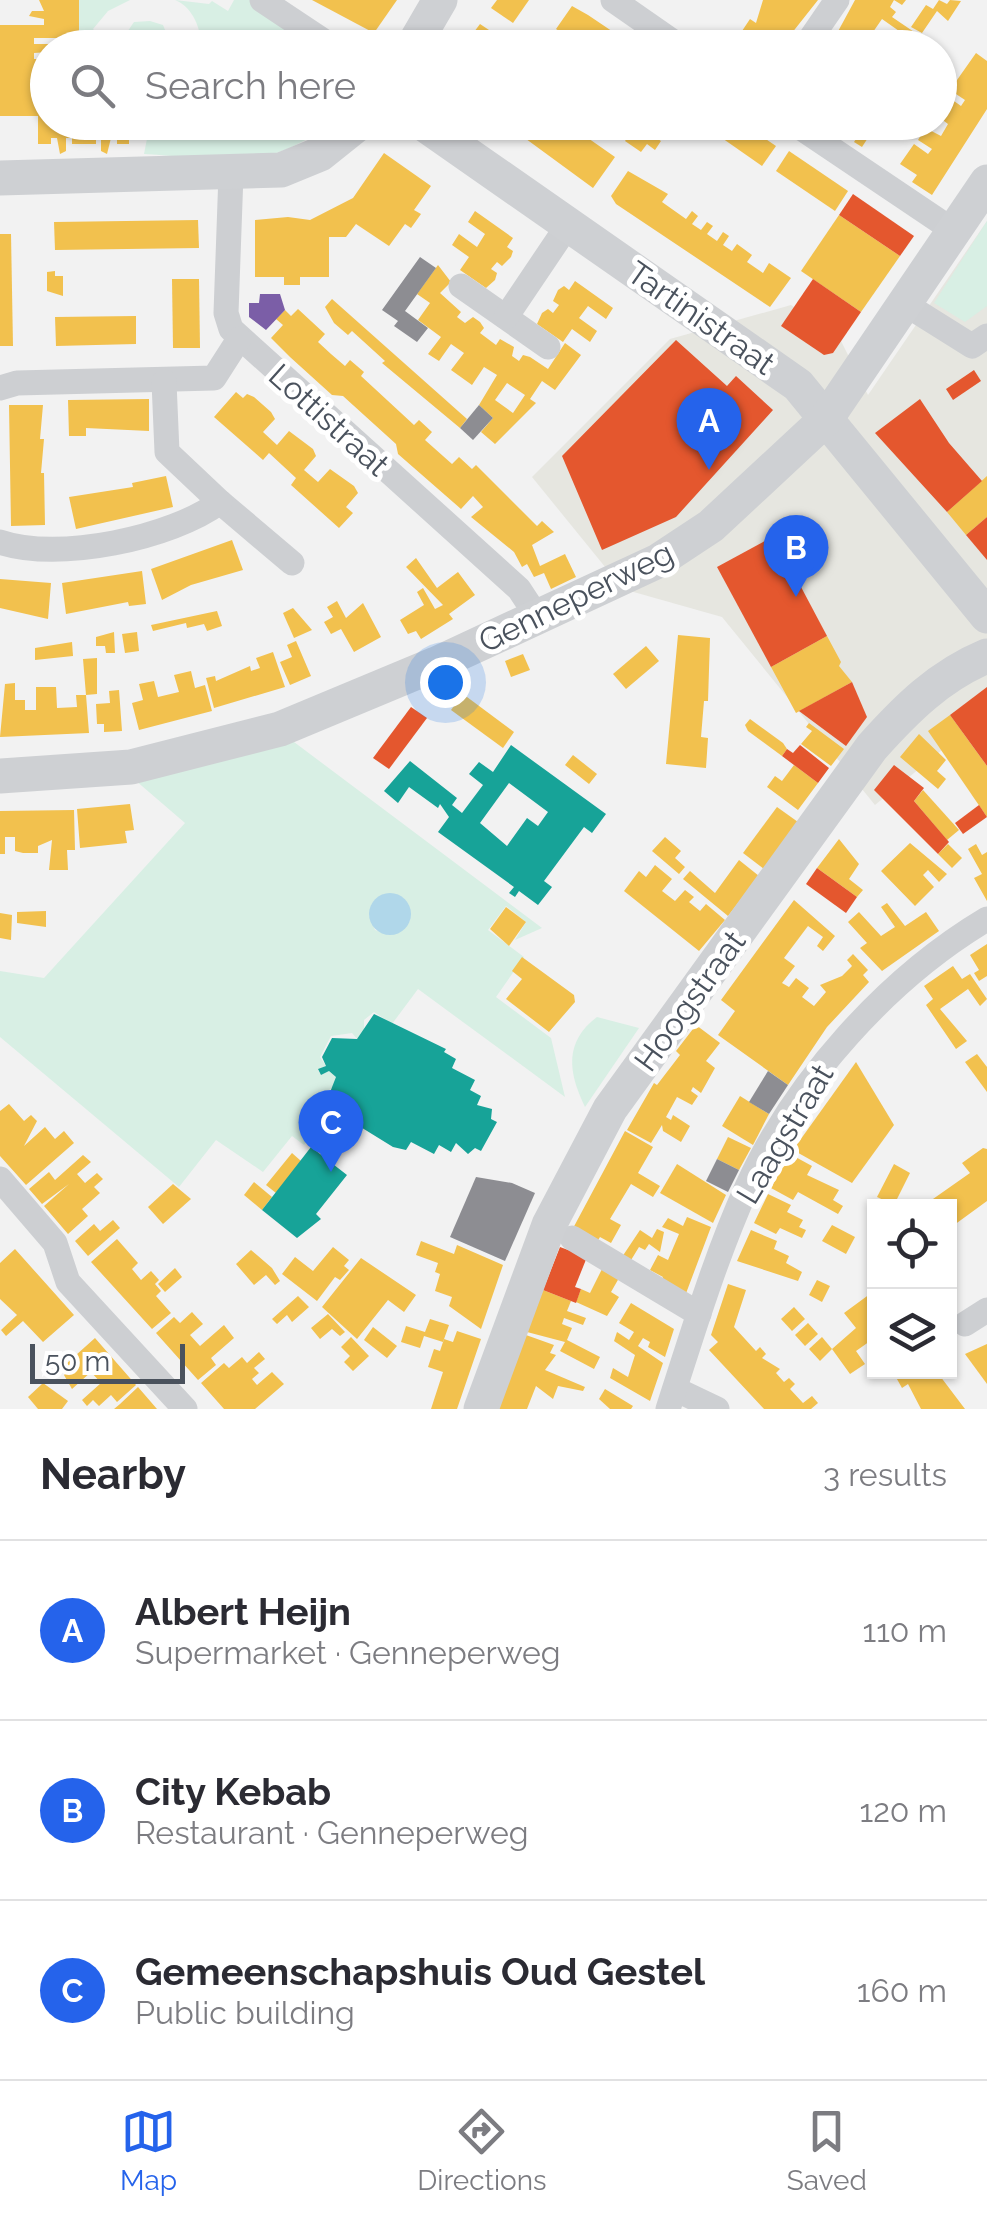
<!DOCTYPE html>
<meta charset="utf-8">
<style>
:root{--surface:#fff;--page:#f2f2f3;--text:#2b2b33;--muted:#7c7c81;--line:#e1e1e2;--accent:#2563eb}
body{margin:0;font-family:Raleway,sans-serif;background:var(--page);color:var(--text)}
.controls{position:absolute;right:30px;bottom:30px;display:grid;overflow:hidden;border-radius:0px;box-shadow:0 2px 8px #0004}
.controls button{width:90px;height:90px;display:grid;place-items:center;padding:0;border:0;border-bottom:2px solid var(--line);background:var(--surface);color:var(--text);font:50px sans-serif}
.scale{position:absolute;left:30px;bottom:25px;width:155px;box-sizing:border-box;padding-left:10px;border:5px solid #4a525d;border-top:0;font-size:28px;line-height:35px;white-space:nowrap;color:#4a525d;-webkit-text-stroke:8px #fff;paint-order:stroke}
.you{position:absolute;left:445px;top:682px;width:35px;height:35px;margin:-25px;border:8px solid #fff;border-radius:50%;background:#1a73e8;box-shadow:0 0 0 15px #1a73e833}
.badge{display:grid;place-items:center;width:65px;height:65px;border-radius:50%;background:var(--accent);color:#fff;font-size:32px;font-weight:700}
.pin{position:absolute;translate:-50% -82px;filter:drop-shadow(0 2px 5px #0008)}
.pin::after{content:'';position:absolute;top:52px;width:35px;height:30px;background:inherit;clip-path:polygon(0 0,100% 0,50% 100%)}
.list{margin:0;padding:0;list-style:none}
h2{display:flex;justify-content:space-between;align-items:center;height:130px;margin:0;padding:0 40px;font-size:42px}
h2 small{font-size:32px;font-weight:400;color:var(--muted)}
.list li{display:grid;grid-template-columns:65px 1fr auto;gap:30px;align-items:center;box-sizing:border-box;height:180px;padding:0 40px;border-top:2px solid var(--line)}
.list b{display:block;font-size:38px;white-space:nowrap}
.list p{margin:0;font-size:32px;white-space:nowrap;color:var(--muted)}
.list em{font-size:32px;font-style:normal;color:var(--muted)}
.icon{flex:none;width:55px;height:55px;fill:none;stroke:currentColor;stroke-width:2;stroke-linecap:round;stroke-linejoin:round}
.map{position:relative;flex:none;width:987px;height:1409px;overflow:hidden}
.search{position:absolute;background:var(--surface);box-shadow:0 2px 8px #0004;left:30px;right:30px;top:30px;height:110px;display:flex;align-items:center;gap:25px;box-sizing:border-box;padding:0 35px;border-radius:55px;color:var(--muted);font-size:38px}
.sheet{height:670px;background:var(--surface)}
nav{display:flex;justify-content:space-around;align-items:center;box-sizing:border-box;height:140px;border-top:2px solid var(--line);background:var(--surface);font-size:28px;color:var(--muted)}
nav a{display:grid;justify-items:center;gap:5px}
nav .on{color:var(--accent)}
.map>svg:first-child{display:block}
.commercial{fill:#e6e6e0}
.green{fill:#d8efe4;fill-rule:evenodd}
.water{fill:#b0d7ea}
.homes{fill:#f2c14e;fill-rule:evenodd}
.shops{fill:#e4572e}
.offices{fill:#7b5ea7}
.public{fill:#17a398;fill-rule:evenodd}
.industry{fill:#8d8d92}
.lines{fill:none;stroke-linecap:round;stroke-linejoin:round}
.street{stroke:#cdcfd2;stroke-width:25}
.secondary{stroke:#ced0d3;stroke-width:35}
.labels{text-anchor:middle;stroke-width:10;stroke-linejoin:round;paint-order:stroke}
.street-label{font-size:32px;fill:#4a525d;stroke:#fff}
</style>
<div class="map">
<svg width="987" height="1409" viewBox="0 0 987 1409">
<rect width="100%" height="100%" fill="#f2f2f2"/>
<path class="commercial" d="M987 221V713L875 805 722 617 623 589 532 477 670 339 791 305 839 337 868 395Z"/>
<g class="green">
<path d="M78 0H130L108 11 93 29 103 41 100 47 77 48Z"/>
<path d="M175 0 209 4 212 1 228 11 234 0H252L322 47H200C203 31 192 6 175 0Z"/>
<path d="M150 21 163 25 172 47H117L134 22Z"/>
<path d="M150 123H332C261 174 227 159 144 154Z"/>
<path d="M987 221V306L965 322 934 303Z"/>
<path d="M290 739 542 928 515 940 526 922 506 906 488 930 524 957 496 997 551 1038 565 1097 418 989 392 1024 374 1012 364 1020V1033L357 1039 352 1033 331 1036 320 1057 326 1066 318 1070 321 1075 329 1071 336 1077 335 1086 324 1093 323 1106 333 1110 304 1145 292 1136 263 1172 216 1140 179 1187 0 1037V971L44 978 185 823 135 780ZM384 894 402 897 409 907 410 921 390 935 375 930 369 915 374 901Z"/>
<path d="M597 1017 639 1028 585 1107C568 1072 564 1042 597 1017Z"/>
</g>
<circle class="water" cx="390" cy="914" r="21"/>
<g class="homes">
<path d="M39 0H79V38H34V44H48V52L34 53V59H40V83H34V89H48V97L34 98V104H48V122H129V144H117V138H111L107 154 101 151V139L96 138V144H72V138H66V151L60 154 57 138H51V144H38V116H0V25H44V19L29 16 32 11H44Z"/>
<path d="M312 0H397L374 33Z"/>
<path d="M497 0H529L513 23 491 8Z"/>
<path d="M763 0H818L780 48H745L748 35 742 31 750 19 756 23Z"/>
<path d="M855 0H906L902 5 894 0 890 7 896 12 892 17 920 36 913 46 906 41 909 38 882 19 873 32 879 36 872 48 865 43 862 48H829Z"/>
<path d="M939 0 947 4 950 0 961 1 948 21 937 11 922 33 911 27 926 5 933 9Z"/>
<path d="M572 6 588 15 637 48H594L574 34 571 39 556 29Z"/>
<path d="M480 24 504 40 499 48 474 32Z"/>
<path d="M976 53 987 61V109L932 195 912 182 917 175 900 164 914 144 928 154 932 149 918 140 923 132 914 122 941 136 948 124 940 118V91L961 106 965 100 950 90Z"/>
<path d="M503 122H557L554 128 569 138 575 129 615 157 593 188Z"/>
<path d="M699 122H741L776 146 762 166Z"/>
<path d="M867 122 877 124 862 147 854 142Z"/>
<path d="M636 125 661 141 655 150 647 144 641 152 625 141Z"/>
<path d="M789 151 848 191 835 211 776 171Z"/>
<path d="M384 153 431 186 414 210 421 214 411 228 405 224 389 246 356 224 346 237H329V277H300V285H284V277H255V220L288 217 310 220 353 198Z"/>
<path d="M628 171 668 194 662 202 686 219 692 211 698 216 692 224 701 230 707 222 713 226 707 234 717 241 723 232 729 236 723 245 732 251 737 244 752 255 747 262 763 273 769 263 791 278 770 307 616 204 611 196Z"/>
<path d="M475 211 513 238 507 247 513 251 511 257 502 266 497 262 491 269 497 273 495 280 486 288 460 270 469 257 452 245 459 234 477 247 485 234 468 222Z"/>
<path d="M839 215 900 256 861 312 801 271Z"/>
<path d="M198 220 199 248 55 250 54 222Z"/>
<path d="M0 234H11L13 346H0Z"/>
<path d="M438 265 451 282 440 293 461 312 457 317 465 323 473 317 480 322 484 328 480 333 496 345 500 339 514 347 512 356 519 361 523 355 530 357 548 369 565 343 581 355 555 390 542 381 530 399 536 403 495 444 481 432 493 418 479 405 497 375 484 367 472 385 451 370 464 353 451 344 439 361 428 354 441 337 418 320 430 303 417 294ZM507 383 525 395 513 413 495 400Z"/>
<path d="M55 271V276H63V296L47 291V272Z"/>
<path d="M172 279H199L200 348H173Z"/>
<path d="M575 281 613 308 606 319 588 306 579 318 597 331 590 342 572 329 563 342 537 324 542 313 548 309 553 313 559 305 553 301 558 290 564 286 569 290Z"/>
<path d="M332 299 467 419 460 428 382 363 385 361 352 331 348 335 334 323 325 307Z"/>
<path d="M298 309 325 334 318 342 331 354 345 366 350 360 364 372 361 376 414 425 419 420 432 432 425 440 452 464 459 457 472 469 476 465 537 526 542 521 554 532 532 545 540 566 565 554 576 577 551 589 544 573 534 577 527 564 522 567 514 552 471 517 483 507 473 496 461 509 398 454 396 444 343 396 332 395 290 357 271 338 283 325 276 319 285 310 291 316Z"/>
<path d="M136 316V344L56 346 55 317Z"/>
<path d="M236 392 243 398 247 394 254 397 271 412 275 419 263 432 277 445 289 431 313 449 316 456 304 470 318 482 330 469 354 486 358 493 346 507 353 513 339 528 291 485 296 478 269 453 263 460 214 417Z"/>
<path d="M149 399V431L86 428V436H69L68 400Z"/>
<path d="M9 405H43L40 439H44L41 473H44L45 525 11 526Z"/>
<path d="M166 476 173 507 76 529 69 497 133 487 132 483Z"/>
<path d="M987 476V517L966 535 947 512Z"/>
<path d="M232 540 243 570 191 585 162 600 151 569Z"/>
<path d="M416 558 437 588 458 572 475 595 449 614 453 619 421 639 416 631 408 634 400 620 424 605 417 592 423 588 435 609 443 605 406 567Z"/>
<path d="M142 571 146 604 129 606 128 602 66 614 62 583Z"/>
<path d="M0 579 51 583 48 619 0 608Z"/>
<path d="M337 601 346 618 363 603 381 637 354 652 341 629 331 634 324 622 333 617 327 607Z"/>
<path d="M293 608 312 630 294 638 283 613Z"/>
<path d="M217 611 222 626 207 631 204 624 187 628 186 623 153 631 151 625Z"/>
<path d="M114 632 115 653H106L105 646H96V637Z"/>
<path d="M137 632 139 651 125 653 122 634Z"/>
<path d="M678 635 710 638 708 701H704L701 737 708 738 706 768 666 764Z"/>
<path d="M827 636 841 662 839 666 852 682 796 713 771 667Z"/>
<path d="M296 641 311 676 290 685 280 662 292 657 287 645Z"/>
<path d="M72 642 73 656 35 660V648Z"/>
<path d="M646 646 659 661 626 689 613 674Z"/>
<path d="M273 652 285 687 214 708 206 678 215 676 216 681 250 666 251 671 260 668 256 658Z"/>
<path d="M523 654 530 670 511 677 505 661Z"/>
<path d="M97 658V694L86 695 83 659Z"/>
<path d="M191 671 195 688 205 685 212 711 139 730 132 703 143 700 139 684 154 681 158 697 179 692 174 675Z"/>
<path d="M15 683V700H25V710H36V687H56L57 708 77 707 76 695H86L89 733 0 737 5 684Z"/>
<path d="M119 690 122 731 104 732V724H97L96 704 110 703 109 691Z"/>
<path d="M463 694 514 732 503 748 451 710Z"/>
<path d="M950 715 987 766V817L928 731Z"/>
<path d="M750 719 783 743 787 749 782 756 748 731 745 725Z"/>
<path d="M809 723 844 749 831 766 801 744 812 731 806 727Z"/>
<path d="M919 734 946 760 937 771 946 779 938 789 900 757Z"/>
<path d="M573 755 597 774 589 784 565 765Z"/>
<path d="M794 765 818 783 798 810 767 787 775 776 782 781Z"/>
<path d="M923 790 959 830 947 840 914 801Z"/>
<path d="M130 804 134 830 125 831 127 843 80 848 77 809Z"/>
<path d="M777 807 798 822 764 869 743 853Z"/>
<path d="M74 810 75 850H67L68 870H49L52 840 38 846V853H23L15 851V837H5V854H0V811Z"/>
<path d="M665 837 681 851 675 858 685 867 679 874 652 851Z"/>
<path d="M839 839 859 864 849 879 863 890 857 897 817 868Z"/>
<path d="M910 843 947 874 939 882 928 870 923 875 934 887 915 906 881 871Z"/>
<path d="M948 844 962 858 952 868 938 854Z"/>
<path d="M976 844 982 855 987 852V901L974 878 982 874 968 849Z"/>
<path d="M739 860 759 876 728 916 683 879 690 871 715 893Z"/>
<path d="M655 865 672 879 662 891 675 901 685 890 694 897 689 902 700 911 706 904 725 920 699 951 624 891 639 871 646 877Z"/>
<path d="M794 900 835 936 823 951 817 946 823 937 808 926 784 958 795 966 782 983 789 987 796 978 809 988 802 997 814 1006 826 992 820 985 842 976 852 966 847 960 853 954 868 970 863 975 869 982 827 1027 788 1085 718 1035 735 1011 721 1000Z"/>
<path d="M887 903 905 926 926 912 939 931 882 971 860 948 867 943 848 922 859 912 881 936 895 927 881 907Z"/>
<path d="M506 907 526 922 509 946 490 929Z"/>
<path d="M46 911V927L17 923V912Z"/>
<path d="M0 913 12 915 11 940 0 938Z"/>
<path d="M987 944V976L979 981 974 973 979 970 970 955Z"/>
<path d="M522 957 574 995 575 1002 549 1032 506 999 522 979 512 971Z"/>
<path d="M953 966 962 979 970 974 987 999 980 1006 968 989 940 1009 967 1041 956 1049 926 1005 933 999 924 986Z"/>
<path d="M696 1025 720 1043 706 1061 715 1068 701 1093 693 1087 691 1091 698 1096 692 1105 677 1097 666 1117 671 1120 673 1115 690 1126 681 1142 663 1131 662 1125 651 1143 627 1130 654 1083 657 1085 680 1055 676 1051Z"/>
<path d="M977 1054 987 1067V1092L965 1062Z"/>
<path d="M856 1062 894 1125 852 1183 793 1150Z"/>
<path d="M740 1096 769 1114 753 1145 722 1126Z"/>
<path d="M9 1104 24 1121 31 1115 37 1121 24 1146 45 1127 55 1139 64 1131 74 1143 26 1185 0 1156V1111Z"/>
<path d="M625 1131 653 1147 638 1173 660 1186 653 1197 631 1184 610 1219 621 1225 611 1243 600 1237 595 1245 571 1232Z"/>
<path d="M728 1137 751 1148 739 1170 717 1159Z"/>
<path d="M983 1148 987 1149V1201L950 1228V1206H923L970 1173 962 1163Z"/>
<path d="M292 1153 301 1161 276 1193 266 1185Z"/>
<path d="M790 1154 812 1166 807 1175 839 1190 833 1200 843 1206 838 1214 798 1192 793 1200 771 1188Z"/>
<path d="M83 1155 91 1162 77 1174 85 1183 97 1173 103 1179 94 1187 100 1193 82 1209 88 1216 68 1234 44 1206 69 1184 42 1204 29 1189 49 1172 55 1180Z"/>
<path d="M677 1164 726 1195 713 1223 660 1193Z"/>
<path d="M894 1164 910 1173 894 1205 877 1197Z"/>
<path d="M254 1182 272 1197 262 1210 244 1195Z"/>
<path d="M173 1184 191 1199 163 1224 148 1207Z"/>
<path d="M768 1194 791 1205 787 1212 803 1220 799 1227 806 1230 802 1238 780 1228 776 1234 754 1223Z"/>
<path d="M687 1217 711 1227 685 1296 660 1285 663 1277 650 1270 658 1255 668 1260 679 1234 662 1227 668 1218 683 1226Z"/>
<path d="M113 1220 120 1228 88 1256 75 1241 94 1224 100 1231Z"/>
<path d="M832 1225 855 1237 846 1254 822 1241Z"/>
<path d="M657 1229 664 1232 660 1252 649 1244 645 1250 639 1247 628 1265 620 1260 640 1230 652 1238Z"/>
<path d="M751 1230 777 1241 774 1249 789 1256 786 1263 802 1272 798 1281 737 1261Z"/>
<path d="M117 1239 138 1263 132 1269 141 1280 151 1271 159 1280 155 1284 161 1291 156 1296 171 1313 152 1329 91 1262Z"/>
<path d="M421 1241 454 1254 457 1245 503 1265 481 1329 449 1306 452 1297 435 1291 440 1274 435 1272 438 1263 416 1255Z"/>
<path d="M333 1247 349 1260 344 1266 349 1270 340 1280 335 1277 317 1301 282 1274 295 1257 313 1271Z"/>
<path d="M15 1249 74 1315 43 1342 23 1321 6 1336 1 1330 17 1315 0 1299V1263Z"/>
<path d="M251 1250 272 1268 280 1281 275 1285 266 1275 254 1285 236 1264Z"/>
<path d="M361 1258 416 1295 404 1312 388 1300 357 1339 322 1307Z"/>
<path d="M603 1267 619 1278 611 1292 619 1297 607 1316 576 1302 581 1289 590 1293Z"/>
<path d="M175 1268 182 1277 165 1292 158 1284Z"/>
<path d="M817 1280 830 1286 822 1302 809 1295Z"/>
<path d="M728 1284 746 1290 734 1327 756 1351 760 1347 766 1354 762 1358 780 1369 776 1373 784 1382 789 1378 795 1384 790 1389 803 1403 812 1396 818 1403 811 1409H764L709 1350 718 1342 711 1335Z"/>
<path d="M543 1290 571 1301 567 1311 586 1318 583 1325 564 1318 562 1324 572 1328 567 1340 600 1357 594 1369 560 1351 565 1342 527 1332Z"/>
<path d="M874 1291 873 1339 856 1351 865 1364 850 1374 832 1349 856 1328 844 1313Z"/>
<path d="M298 1296 309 1307 292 1322 287 1315 277 1324 272 1319Z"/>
<path d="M631 1303 674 1329 665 1357 648 1347 650 1342 643 1338 638 1346 663 1363 650 1401 610 1378 613 1368 628 1377 635 1355 614 1341 617 1332 629 1340 634 1332 619 1323Z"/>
<path d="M794 1307 805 1319 792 1331 781 1319Z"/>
<path d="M192 1312 203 1324 190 1335 200 1346 224 1325 234 1338 211 1358 216 1365 198 1380 156 1333 174 1317 180 1323Z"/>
<path d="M328 1314 345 1332 340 1336 332 1329 320 1339 311 1328Z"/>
<path d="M430 1319 449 1325 443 1342 424 1336 420 1348 401 1342 406 1326 425 1332Z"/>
<path d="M808 1323 818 1334 805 1346 795 1335Z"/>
<path d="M373 1327 397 1346 387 1358 364 1340Z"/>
<path d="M457 1331 481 1339 457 1409H431L443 1372 428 1367 434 1349 440 1351 444 1339 453 1342Z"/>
<path d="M526 1335 554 1345 550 1353 556 1355 545 1370 585 1387 583 1391 558 1386 553 1399 536 1386 527 1409H497Z"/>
<path d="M351 1337 369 1356 353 1371 344 1362 350 1356 341 1347Z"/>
<path d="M822 1337 832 1349 820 1361 809 1349Z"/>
<path d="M95 1338 136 1385 117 1402 111 1395 99 1406 93 1400 87 1406 82 1400 101 1383 91 1372 72 1389 64 1375 70 1369 66 1364Z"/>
<path d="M987 1344V1384L965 1354Z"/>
<path d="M259 1352 265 1359 254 1368 259 1373 252 1379 257 1385 272 1372 284 1384 255 1409H224L201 1383 224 1363 229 1368 242 1357 247 1363Z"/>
<path d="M893 1372H937L965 1409H921L908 1384 902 1388Z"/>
<path d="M43 1383 68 1401 62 1409H38L28 1397Z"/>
<path d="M138 1387 157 1409H114L120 1404Z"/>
<path d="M605 1389 633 1406 631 1409H610L599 1399Z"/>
</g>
<g class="shops">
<path d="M853 194 914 236 900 256 839 215Z"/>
<path d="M813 279 861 312 833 353 824 355 781 326Z"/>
<path d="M676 340 727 386 736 376 773 410 676 517 602 550 562 456Z"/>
<path d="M974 370 981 381 953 400 946 389Z"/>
<path d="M920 399 949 443 982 481 947 512 875 433Z"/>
<path d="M987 517V560L966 535Z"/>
<path d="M774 536 827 636 771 667 717 567Z"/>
<path d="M852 682 867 717 846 746 799 711Z"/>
<path d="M987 687V766L950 715Z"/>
<path d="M411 707 427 718 389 769 373 758Z"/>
<path d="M800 745 829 768 818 783 782 756 787 749 793 753Z"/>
<path d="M894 765 924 788 914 801 949 842 938 854 874 790Z"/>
<path d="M979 805 987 817 963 834 955 823Z"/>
<path d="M817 868 857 897 846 913 806 884Z"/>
<path d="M560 1247 587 1257 575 1287 581 1289 576 1303 543 1290Z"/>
</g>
<path class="offices" d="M260 294H280L285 310 266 330 249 317V303H259Z"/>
<g class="public">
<path d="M511 745 606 814 592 833 584 827 544 881 552 887 538 905 519 891 515 897 509 893 514 887 438 832 449 817 440 804 438 808 409 787 398 803 384 791 410 761 457 798 452 805 462 813 483 785 469 774 479 762 493 772ZM509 783 548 812 538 826 527 818 507 846 480 823Z"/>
<path d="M374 1014 446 1049 444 1052 456 1059 452 1068 475 1080 470 1090 481 1096 477 1105 492 1109 491 1119 497 1122 481 1151 475 1148 468 1154 456 1143 451 1152 439 1145 434 1154 411 1142 406 1150 393 1147 325 1105 336 1077 329 1071 321 1075 318 1069 326 1066 322 1057 332 1038 357 1039Z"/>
<path d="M311 1147 347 1175 316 1214 321 1219 297 1238 262 1210Z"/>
</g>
<g class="industry">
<path d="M420 257 436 268 405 311 428 328 417 342 394 326 398 321 382 310Z"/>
<path d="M479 405 493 418 473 440 460 428Z"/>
<path d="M768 1071 788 1085 769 1114 749 1102Z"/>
<path d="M717 1159 739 1170 728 1192 706 1181Z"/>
<path d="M476 1177 512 1183 535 1193 505 1261 450 1237Z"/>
</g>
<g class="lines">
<g class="street">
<path d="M262 0 334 48"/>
<path d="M613 0 682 48"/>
<path d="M804 48 837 0"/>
<path d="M792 122 954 231"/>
<path d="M231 174 226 313 231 329 519 589 538 618"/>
<path d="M461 286 548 347"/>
<path d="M905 304 972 346 987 336"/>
<path d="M506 317 568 225"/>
<path d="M0 388 17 383 214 378 239 339"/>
<path d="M220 502 292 563"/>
<path d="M0 542C58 562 172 538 220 502L167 452 164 382"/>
<path d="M0 1179 55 1243 68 1282 185 1409"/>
<path d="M572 1238 699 1314"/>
<path d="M965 1324 987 1310"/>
<path d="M675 1389 717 1409"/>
<path d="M668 1409C692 1335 715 1258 747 1187 795 1081 888 978 987 919"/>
</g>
<g class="secondary">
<path d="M412 48 440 0"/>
<path d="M421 122 798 385 987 616"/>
<path d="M0 178 281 170 320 154 360 122"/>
<path d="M0 776 131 767 280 729 436 664 658 561 711 526 826 419 987 182"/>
<path d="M481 1409 549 1225 610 1109 872 747C906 709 939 676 987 656"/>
</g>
</g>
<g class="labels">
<g class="street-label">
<text transform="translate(701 318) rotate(35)" y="11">Tartinistraat</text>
<text transform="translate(329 420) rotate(42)" y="11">Lottistraat</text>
<text transform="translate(576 597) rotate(-26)" y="11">Genneperweg</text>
<text transform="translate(690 1001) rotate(-54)" y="11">Hoogstraat</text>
<text transform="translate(785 1134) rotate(-59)" y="11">Laagstraat</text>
</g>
</g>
</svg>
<div class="controls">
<button><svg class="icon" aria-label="locate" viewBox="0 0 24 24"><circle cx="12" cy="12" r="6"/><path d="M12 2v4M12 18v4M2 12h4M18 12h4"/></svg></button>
<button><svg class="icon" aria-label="layers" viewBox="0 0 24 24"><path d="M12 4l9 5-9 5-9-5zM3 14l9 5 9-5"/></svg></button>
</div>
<div class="scale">50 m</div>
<div class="you"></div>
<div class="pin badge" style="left:709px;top:470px">A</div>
<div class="pin badge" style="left:796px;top:597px">B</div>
<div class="pin badge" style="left:331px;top:1172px">C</div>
<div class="search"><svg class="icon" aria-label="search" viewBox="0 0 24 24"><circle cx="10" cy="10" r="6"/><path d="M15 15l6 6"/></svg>Search here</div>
</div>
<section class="sheet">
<h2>Nearby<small>3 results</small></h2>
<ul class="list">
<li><span class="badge">A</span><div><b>Albert Heijn</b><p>Supermarket · Genneperweg</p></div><em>110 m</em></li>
<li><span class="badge">B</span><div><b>City Kebab</b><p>Restaurant · Genneperweg</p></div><em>120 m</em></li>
<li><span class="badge">C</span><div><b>Gemeenschapshuis Oud Gestel</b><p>Public building</p></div><em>160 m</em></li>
</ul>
</section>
<nav>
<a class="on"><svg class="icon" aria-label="map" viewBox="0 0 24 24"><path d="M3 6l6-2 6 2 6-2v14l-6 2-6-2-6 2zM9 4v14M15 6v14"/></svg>Map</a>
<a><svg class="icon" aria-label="directions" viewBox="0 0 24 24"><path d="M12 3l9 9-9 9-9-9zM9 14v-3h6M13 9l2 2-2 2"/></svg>Directions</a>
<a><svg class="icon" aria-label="saved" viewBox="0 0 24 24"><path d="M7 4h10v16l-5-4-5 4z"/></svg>Saved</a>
</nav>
